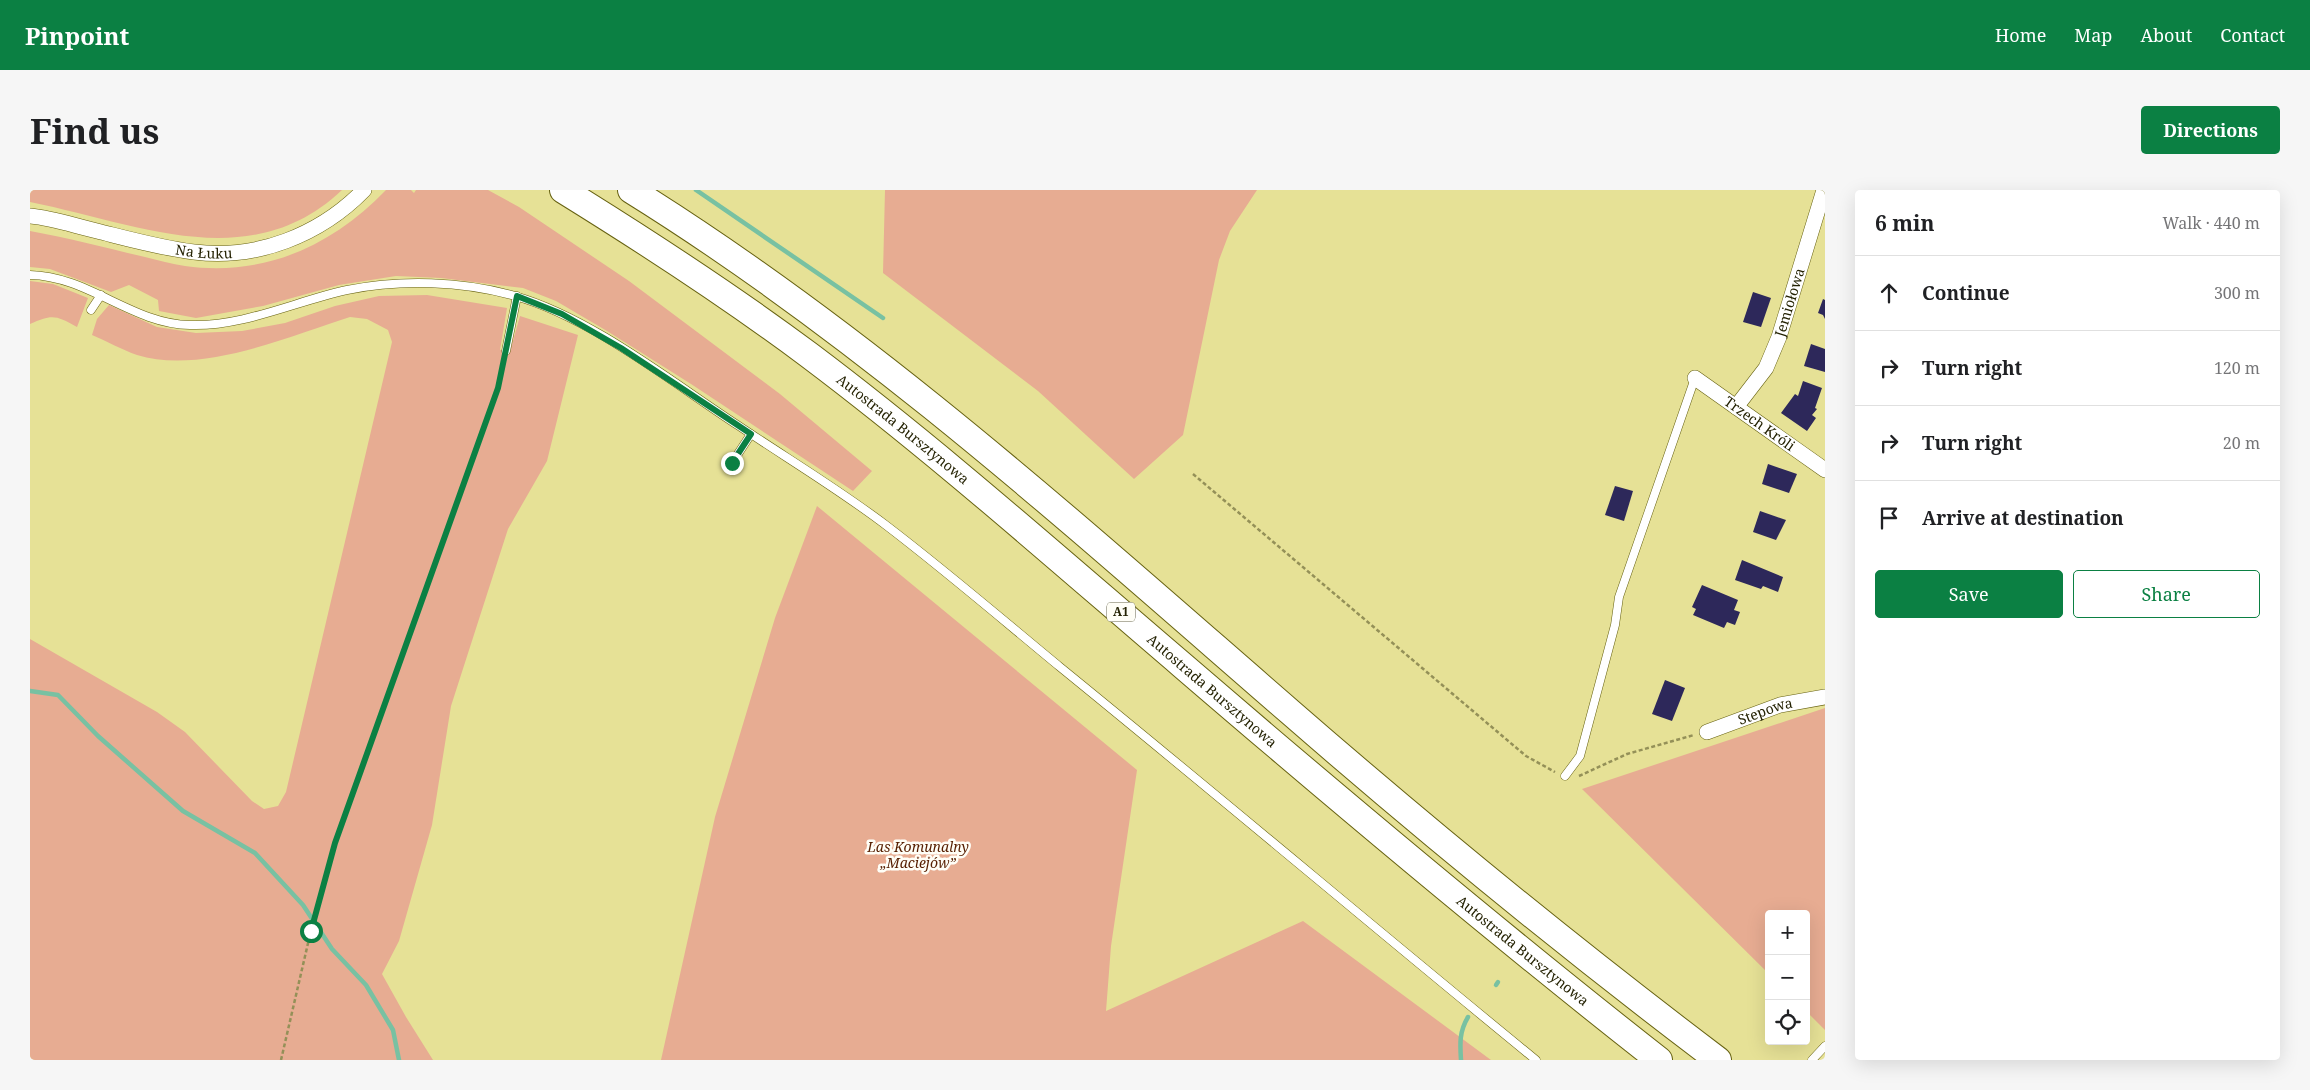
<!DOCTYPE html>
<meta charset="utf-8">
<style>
:root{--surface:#fff;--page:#f6f6f6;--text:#202124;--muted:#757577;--line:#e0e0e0;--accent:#0b8043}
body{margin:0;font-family:"Noto Serif",serif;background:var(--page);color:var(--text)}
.controls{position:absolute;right:15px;bottom:15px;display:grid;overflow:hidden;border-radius:5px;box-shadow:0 5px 20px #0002}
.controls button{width:45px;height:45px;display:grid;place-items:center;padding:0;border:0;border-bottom:1px solid var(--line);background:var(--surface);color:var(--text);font:25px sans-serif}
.stop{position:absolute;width:15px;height:15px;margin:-11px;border:4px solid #0b8043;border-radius:50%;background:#fff}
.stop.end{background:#0b8043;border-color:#fff;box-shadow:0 1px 5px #0008}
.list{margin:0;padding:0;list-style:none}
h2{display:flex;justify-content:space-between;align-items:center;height:65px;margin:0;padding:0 20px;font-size:21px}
h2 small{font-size:16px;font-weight:400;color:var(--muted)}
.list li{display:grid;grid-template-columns:32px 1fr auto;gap:15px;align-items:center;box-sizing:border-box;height:75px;padding:0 20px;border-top:1px solid var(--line)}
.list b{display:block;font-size:19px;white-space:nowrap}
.list em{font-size:16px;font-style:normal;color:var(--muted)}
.actions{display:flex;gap:10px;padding:15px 20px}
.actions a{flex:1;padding:11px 0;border:1px solid var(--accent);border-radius:5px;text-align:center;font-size:18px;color:var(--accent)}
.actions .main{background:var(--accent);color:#fff}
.icon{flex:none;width:28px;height:28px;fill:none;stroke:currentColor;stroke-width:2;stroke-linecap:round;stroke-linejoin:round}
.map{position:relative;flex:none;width:1795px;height:870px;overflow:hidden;border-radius:5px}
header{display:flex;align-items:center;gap:30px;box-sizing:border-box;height:70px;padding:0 25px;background:var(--accent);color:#fff}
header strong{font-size:24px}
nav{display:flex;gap:28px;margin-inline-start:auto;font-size:18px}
.intro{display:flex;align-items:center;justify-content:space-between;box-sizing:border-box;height:120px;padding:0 30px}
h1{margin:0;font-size:35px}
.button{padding:12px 22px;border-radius:5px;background:var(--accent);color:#fff;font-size:18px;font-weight:700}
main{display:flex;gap:30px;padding:0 30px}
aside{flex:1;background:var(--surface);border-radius:5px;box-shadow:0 5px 20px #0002}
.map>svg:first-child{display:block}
.green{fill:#e7ac92}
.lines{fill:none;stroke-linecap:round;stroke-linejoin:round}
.stream{stroke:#78c1a2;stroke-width:4.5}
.building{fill:#2d285a}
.service-casing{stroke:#676212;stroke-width:9}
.minor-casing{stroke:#676212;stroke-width:16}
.motorway-casing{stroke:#676212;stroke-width:28}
.path{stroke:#949058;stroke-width:2.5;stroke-dasharray:4 2.5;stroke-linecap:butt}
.service{stroke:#fff;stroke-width:8}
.minor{stroke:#fff;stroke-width:15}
.motorway{stroke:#fff;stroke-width:26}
.route{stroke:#0b8043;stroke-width:6}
.labels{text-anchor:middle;stroke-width:5;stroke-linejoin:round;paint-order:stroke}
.shield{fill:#fffef7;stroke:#66654d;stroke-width:1}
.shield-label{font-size:12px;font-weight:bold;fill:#252304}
.street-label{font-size:14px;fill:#252304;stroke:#fffef7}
.park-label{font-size:14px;font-style:italic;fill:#561e00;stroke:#fffef7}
</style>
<header>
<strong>Pinpoint</strong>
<nav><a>Home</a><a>Map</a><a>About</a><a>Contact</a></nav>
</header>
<div class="intro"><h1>Find us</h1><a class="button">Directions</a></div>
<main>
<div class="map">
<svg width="1795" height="870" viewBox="0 0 1795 870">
<rect width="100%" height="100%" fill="#e6e196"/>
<g class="green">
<path d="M0 0H312C220 87 106 33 0 12Z"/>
<path d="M356 0H381L384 3 386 0H458L489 17 599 91 750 204 842 281 823 301 661 194 577 141 526 111 493 98 411 88 366 86 309 95 233 116 166 128 129 121 128 110 99 95 81 102 20 79 0 77V41C39 48 76 58 115 67 128 70 142 74 155 76 234 87 302 56 356 0Z"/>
<path d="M855 0H1227L1200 41 1189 70 1153 245 1104 289 1008 201 853 83Z"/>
<path d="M0 91 23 94 58 108 47 137C26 125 22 124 0 134Z"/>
<path d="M397 105 477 118 470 160 480 161 490 126 548 145 517 271 478 339 421 516 402 635 369 751 352 784 376 827 403 870H0V449L127 522 155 542 222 611 234 619 248 616 256 602 362 152 358 140 337 129 320 127C260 146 171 185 107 165 92 160 77 151 62 145L67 129 79 115 127 137 166 143 212 141 255 133 305 116 349 106Z"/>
<path d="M787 316 1107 580 1081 756 1076 821 1273 731 1461 870H631L685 627 745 428Z"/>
<path d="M1795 518V840L1776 821V724H1739V784L1552 599Z"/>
</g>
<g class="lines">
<g class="stream">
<path d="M666 0 853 128"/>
<path d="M0 501 28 505 68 546 153 621 225 663 273 715 302 759 336 795 363 840 369 870"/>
<path d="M1466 795 1468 792"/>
<path d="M1431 870C1430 854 1429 842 1438 827"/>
</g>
</g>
<g class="building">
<path d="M1723 102 1741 108 1731 137 1713 132Z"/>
<path d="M1793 109 1795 110V129L1793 125 1788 123Z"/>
<path d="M1781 154 1795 159V182L1774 176Z"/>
<path d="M1773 191 1792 198 1785 218 1787 219 1782 225 1786 228 1777 241 1751 223 1765 204 1768 206Z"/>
<path d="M1738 274 1767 284 1759 303 1732 294Z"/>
<path d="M1585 296 1603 301 1594 331 1575 325Z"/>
<path d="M1730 321 1756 330 1746 350 1723 342Z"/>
<path d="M1712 370 1753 387 1748 402 1733 396 1731 399 1705 390Z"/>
<path d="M1672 395 1708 410 1704 420 1710 422 1705 435 1697 432 1694 438 1663 425 1666 419 1662 417Z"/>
<path d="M1635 490 1655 498 1642 531 1622 524Z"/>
</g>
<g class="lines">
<g class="service-casing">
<g id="service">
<path d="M0 85C58 86 102 134 160 135 213 137 266 111 317 100 371 89 432 91 485 106 560 127 643 193 709 236 758 269 810 300 857 336 916 381 973 430 1030 477 1190 607 1347 740 1506 870"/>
<path d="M61 120 71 105"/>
<path d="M476 161 487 106"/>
<path d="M702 273 721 244"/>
<path d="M1535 586 1550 566 1585 435 1589 407 1665 188"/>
<path d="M1782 870 1795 856"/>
</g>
</g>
<g class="minor-casing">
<g id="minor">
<path id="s1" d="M0 26C23 28 45 36 67 41 99 49 131 58 164 62 227 70 290 45 334 0"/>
<path id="s2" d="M1665 188 1795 280"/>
<path id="s3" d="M1706 217 1736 178 1749 147 1794 0"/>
<path id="s4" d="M1677 542 1750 515 1795 507"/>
</g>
</g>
<g class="motorway-casing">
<g id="motorway">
<path id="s5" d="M533 0C617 52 700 106 779 165 908 262 1029 370 1152 475 1309 610 1467 743 1629 870"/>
<path d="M601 0C839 148 1048 338 1259 521 1398 642 1541 759 1688 870"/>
</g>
</g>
<g class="path">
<path d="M1163 284 1496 566 1525 582"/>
<path d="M1549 586 1597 564 1664 545"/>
<path d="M251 870 282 736 305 653 468 198 474 170"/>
</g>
<use href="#service" class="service"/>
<use href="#minor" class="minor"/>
<use href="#motorway" class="motorway"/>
</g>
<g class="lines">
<path class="route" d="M281 741 305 653 468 198 487 106 532 124 591 158 721 244 702 273"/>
</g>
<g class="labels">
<rect class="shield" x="1077" y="412.5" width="28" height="19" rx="4"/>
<g class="shield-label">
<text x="1091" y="426">A1</text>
</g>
<g class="street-label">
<text dy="5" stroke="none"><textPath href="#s1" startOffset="178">Na Łuku</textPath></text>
<text dy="5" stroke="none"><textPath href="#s3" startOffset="119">Jemiołowa</textPath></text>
<text dy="5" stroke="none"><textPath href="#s2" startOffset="79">Trzech Króli</textPath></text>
<text dy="5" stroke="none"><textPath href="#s5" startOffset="416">Autostrada Bursztynowa</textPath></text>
<text dy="5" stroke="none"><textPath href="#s5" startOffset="821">Autostrada Bursztynowa</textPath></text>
<text dy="5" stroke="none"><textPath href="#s4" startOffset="62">Stepowa</textPath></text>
<text dy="5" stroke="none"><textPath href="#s5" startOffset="1226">Autostrada Bursztynowa</textPath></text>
</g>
<g class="park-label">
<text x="888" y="662">Las Komunalny<tspan x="888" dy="16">„Maciejów”</tspan></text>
</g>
</g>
</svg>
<div class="controls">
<button>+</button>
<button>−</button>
<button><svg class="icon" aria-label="locate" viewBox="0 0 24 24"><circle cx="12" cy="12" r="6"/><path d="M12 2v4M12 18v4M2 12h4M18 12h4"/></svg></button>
</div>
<div class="stop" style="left:281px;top:741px"></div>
<div class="stop end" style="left:702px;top:273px"></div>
</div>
<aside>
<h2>6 min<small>Walk · 440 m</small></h2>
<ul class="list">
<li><svg class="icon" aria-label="ahead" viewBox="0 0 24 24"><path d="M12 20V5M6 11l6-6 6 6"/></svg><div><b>Continue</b></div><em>300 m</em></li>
<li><svg class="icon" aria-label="right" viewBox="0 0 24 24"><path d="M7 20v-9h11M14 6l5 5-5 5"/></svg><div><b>Turn right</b></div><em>120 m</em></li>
<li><svg class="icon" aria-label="right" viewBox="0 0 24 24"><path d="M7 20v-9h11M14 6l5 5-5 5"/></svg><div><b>Turn right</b></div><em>20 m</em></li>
<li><svg class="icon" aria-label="arrive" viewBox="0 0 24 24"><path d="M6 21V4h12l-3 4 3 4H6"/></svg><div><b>Arrive at destination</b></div></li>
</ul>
<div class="actions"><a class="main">Save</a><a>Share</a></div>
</aside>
</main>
